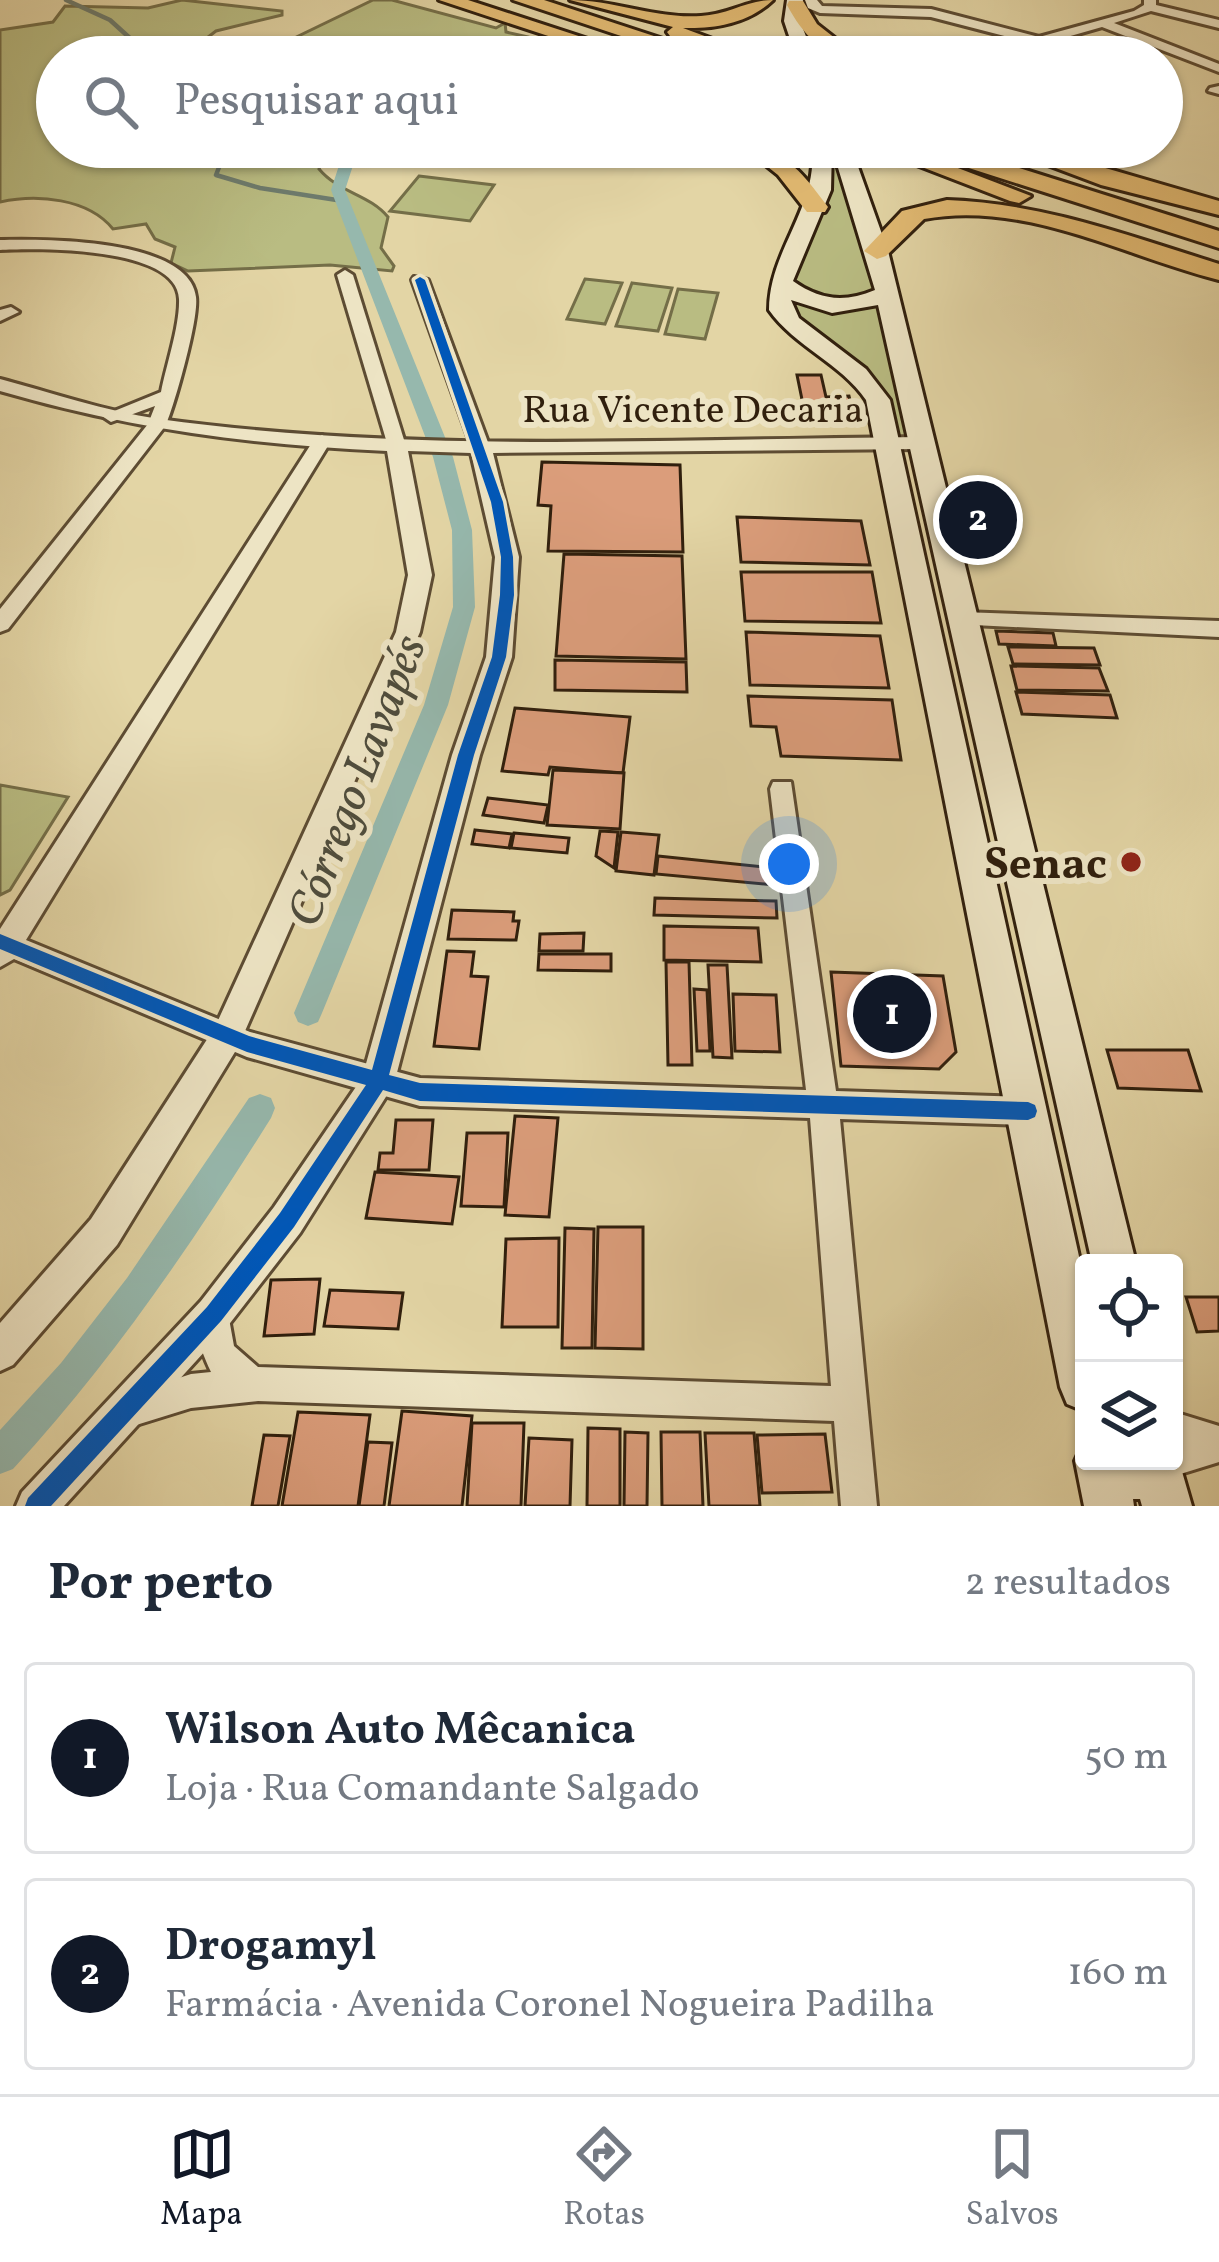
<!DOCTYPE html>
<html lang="pt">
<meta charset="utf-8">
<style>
:root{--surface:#fff;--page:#f6f6f7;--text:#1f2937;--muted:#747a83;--line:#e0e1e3;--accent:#111827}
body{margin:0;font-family:Vollkorn,serif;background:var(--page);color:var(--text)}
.controls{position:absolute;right:36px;bottom:36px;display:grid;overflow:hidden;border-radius:12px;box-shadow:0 3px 9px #0004}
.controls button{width:108px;height:108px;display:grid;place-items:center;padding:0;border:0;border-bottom:3px solid var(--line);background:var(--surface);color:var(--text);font:60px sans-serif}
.you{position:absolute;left:789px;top:864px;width:42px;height:42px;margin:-30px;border:9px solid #fff;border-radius:50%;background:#1a73e8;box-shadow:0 0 0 18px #1a73e833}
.badge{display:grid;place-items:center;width:78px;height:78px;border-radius:50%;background:var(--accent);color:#fff;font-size:39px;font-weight:700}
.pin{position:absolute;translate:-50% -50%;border:6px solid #fff;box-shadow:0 3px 12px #0006}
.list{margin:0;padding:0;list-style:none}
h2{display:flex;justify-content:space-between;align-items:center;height:156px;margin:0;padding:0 48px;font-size:51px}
h2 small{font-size:39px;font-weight:400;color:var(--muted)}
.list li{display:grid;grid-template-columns:78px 1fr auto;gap:36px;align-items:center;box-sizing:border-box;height:192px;margin:0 24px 24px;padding:0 24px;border:3px solid var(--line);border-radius:12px}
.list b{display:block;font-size:45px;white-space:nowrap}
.list p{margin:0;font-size:39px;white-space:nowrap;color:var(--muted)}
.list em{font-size:39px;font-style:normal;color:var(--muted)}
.icon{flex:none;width:66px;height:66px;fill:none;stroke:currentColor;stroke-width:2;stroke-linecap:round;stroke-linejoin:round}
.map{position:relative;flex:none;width:1219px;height:1506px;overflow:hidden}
.search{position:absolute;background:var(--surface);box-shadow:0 3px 9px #0004;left:36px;right:36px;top:36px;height:132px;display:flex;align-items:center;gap:30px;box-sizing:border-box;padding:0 42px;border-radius:66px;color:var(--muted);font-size:45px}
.sheet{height:588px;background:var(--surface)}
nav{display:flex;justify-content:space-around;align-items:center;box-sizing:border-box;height:168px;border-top:3px solid var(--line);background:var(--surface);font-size:33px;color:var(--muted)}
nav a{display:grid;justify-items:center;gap:6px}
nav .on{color:var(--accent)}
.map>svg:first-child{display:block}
.green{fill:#b9bc82;stroke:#746e48;stroke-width:3}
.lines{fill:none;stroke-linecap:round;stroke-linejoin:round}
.stream{stroke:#6d7b6d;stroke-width:4.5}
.canal{fill:#96b8ad;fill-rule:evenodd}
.building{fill:#db9d7b;stroke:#301f0d;stroke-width:3}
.minor-casing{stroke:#5d4c33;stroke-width:6}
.tertiary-casing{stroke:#5d4c33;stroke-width:6}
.secondary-casing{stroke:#301f0d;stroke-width:6}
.trunk-casing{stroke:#301f0d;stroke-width:6}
.motorway-casing{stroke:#301f0d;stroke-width:6}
.minor{fill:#ede4c4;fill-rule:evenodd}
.tertiary{fill:#ede4c4;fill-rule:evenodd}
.secondary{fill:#ede4c4;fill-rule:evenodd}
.trunk{fill:#e2ba72;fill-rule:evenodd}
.motorway{fill:#e2ba72;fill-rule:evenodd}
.cycleway-casing{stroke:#ede4c4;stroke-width:7}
.cycleway{fill:#0057b8;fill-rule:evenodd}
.poi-dot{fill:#8f2418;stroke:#ede4c4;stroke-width:4.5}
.labels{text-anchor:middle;stroke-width:12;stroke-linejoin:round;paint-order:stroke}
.far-street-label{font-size:39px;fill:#301f0d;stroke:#ede4c4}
.poi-label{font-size:45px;font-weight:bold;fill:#301f0d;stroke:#ede4c4;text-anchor:end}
.water-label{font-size:48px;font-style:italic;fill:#4f4d3d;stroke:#ede4c4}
</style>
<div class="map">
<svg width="1219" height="1506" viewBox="0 0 1219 1506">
<rect width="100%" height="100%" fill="#e3d5a5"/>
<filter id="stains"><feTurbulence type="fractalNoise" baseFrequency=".00167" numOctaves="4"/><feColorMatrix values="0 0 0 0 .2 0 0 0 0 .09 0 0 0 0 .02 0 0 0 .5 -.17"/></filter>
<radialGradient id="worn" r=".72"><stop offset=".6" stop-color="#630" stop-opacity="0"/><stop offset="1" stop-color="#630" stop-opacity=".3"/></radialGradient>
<g class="green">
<path d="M182 0 282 11V15L216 31 199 44 210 57H57V147H329L319 169C339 193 369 194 388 217L381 248 394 266 392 271 330 265 188 271 171 263 175 247 155 239 146 224 113 229C88 198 37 194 0 202V30L53 22 65 6 148 8Z"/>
<path d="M373 0H392L496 28 505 23 506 32 528 37V47L533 49 501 57H380L416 45 357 57H255Z"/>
<path d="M828 147H835L865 234 909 439H898C878 363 851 357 791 316 782 256 847 207 828 147Z"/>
<path d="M419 176 494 185 470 221 390 211Z"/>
<path d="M585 279 622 283 605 324 567 319Z"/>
<path d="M632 283 672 288 658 331 616 326Z"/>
<path d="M678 289 718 293 705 339 665 334Z"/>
<path d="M0 785 68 797 10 890 0 895Z"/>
</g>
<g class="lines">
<g class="stream">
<path d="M66 0 110 20 132 40 128 57"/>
<path d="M227 147 216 175 260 188 343 201"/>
</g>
<g class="canal">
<path d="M537 39 541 46 520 57H413L419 53 512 51Z"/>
<path d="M345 147H359L345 190 453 457 472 530 475 607 448 705 322 1013 318 1022 308 1026 298 1022 294 1013 424 705 453 607 452 530 433 457 331 190Z"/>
<path d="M260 1094 271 1098 275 1108 271 1118C193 1242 113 1361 13 1469L0 1474V1430L61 1363 127 1278 249 1098Z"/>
</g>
</g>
<g class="building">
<path d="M797 375H821L826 397 849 396 856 425 807 424Z"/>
<path d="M542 462 680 465 683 552 548 551 551 506 538 505Z"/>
<path d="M737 517 861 521 870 565 741 562Z"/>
<path d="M564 554 682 556 686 659 556 656Z"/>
<path d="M741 572H872L881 623 745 621Z"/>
<path d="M996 631 1053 633 1056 646 999 644Z"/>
<path d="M746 632 880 636 889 688 750 685Z"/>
<path d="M1008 647 1094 648 1100 665 1013 664Z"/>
<path d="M555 660 686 662 687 692 555 690Z"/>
<path d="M1011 666 1099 668 1108 691 1017 690Z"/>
<path d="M1016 692 1110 695 1117 718 1022 714Z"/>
<path d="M748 696 892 700 901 760 781 756 776 727 751 726Z"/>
<path d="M515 708 630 717 623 773 550 767 548 775 502 771Z"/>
<path d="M553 770 624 773 620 829 547 825Z"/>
<path d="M488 798 548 805 544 823 483 815Z"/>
<path d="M475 830 512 834 509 848 472 844Z"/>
<path d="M600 831 618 832 614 868 596 856Z"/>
<path d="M621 832 659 835 654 875 616 871Z"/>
<path d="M514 833 569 838 567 853 511 848Z"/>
<path d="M658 856 774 868 775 885 656 874Z"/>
<path d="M655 898 776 901 777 918 654 915Z"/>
<path d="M452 910 514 912 513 921H519L516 940 448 939Z"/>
<path d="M664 926 758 928 761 962 664 960Z"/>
<path d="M584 933 583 951H539L540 934Z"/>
<path d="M447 951 474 952 471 976 488 977 479 1049 434 1046Z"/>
<path d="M539 954H611V971L538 970Z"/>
<path d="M666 962H689L692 1065H668Z"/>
<path d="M708 965H727L732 1058 713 1057Z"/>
<path d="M831 972 943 976 956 1052 939 1069 841 1066Z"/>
<path d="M694 989 707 990 710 1051H697Z"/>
<path d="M733 994 776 995 780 1052 735 1051Z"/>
<path d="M1107 1050H1188L1201 1091 1118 1088Z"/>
<path d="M515 1116 558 1118 549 1217 505 1215Z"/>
<path d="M396 1120H433L429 1170H378L380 1153H393Z"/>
<path d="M467 1133H508L504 1207 461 1206Z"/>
<path d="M375 1172 459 1177 452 1224 366 1218Z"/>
<path d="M598 1227H643V1349L595 1348Z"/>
<path d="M565 1228 594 1229 592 1348H562Z"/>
<path d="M559 1238 558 1327H502L506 1239Z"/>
<path d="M320 1279 314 1334 264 1336 271 1280Z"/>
<path d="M330 1290 403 1293 398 1329 324 1326Z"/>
<path d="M1186 1297H1219V1331L1197 1332Z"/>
<path d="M402 1411 472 1416 462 1506H389Z"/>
<path d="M298 1412 370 1415 358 1506H282Z"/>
<path d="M472 1423H524L521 1506H467Z"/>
<path d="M588 1428 620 1429V1506H587Z"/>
<path d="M625 1432 648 1433 647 1506H624Z"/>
<path d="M661 1432H700L703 1506H662Z"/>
<path d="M705 1433H754L760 1506H709Z"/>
<path d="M825 1434 832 1492 762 1493 757 1435Z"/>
<path d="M264 1435 290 1436 278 1506H252Z"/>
<path d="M529 1438 572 1440 570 1506H525Z"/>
<path d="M368 1442 392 1443 384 1506H359Z"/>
</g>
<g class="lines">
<g class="minor-casing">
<g id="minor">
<path d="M805 0H817L822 6 931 9 1039 37 1134 11 1144 5V0H1156V5L1219 20V28L1151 11 1114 23 1219 64V72L1102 27 1039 45 931 17 820 13 808 8Z"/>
<path d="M1219 86V94L1208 91 1210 88Z"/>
<path d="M0 240C43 239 189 238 196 297 199 319 175 403 166 425L8 629 0 632V609L148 424 155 406 111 422 102 416 161 392C166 366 180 325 179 299 177 246 36 248 0 250Z"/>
<path d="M345 270 353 275 405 443 403 447 396 449 387 443 337 275Z"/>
<path d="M414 277 428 280 489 445 487 449H473L471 445 412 280Z"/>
<path d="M11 307 19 312 0 321V310Z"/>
<path d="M322 435 331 441 26 940 250 1032 420 1078 806 1090 770 789 773 782H791L836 1091 1028 1097 1039 1101 1043 1111 1039 1121 1028 1125 840 1119 877 1506H841L834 1421 258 1401 191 1408 133 1426 121 1421 116 1409 121 1397 191 1374 211 1372C200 1349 192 1327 202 1302L214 1297 226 1302 234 1346 258 1367 831 1386 810 1118 420 1106 247 1057 14 959 0 967V929L313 441Z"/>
<path d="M962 612 1219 621V637L954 624 951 619Z"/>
<path d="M1174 1412 1219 1426V1462L1174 1476 1161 1471 1157 1461H1174Z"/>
</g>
</g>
<g class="tertiary-casing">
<path id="tertiary" d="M0 379C53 393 104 411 159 419 411 454 667 439 921 437L932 443 921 449 493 453 519 557 512 657 480 755 394 1084 300 1233 227 1327 64 1506H16L22 1492 201 1301 274 1207 362 1078 452 755 486 657 495 557 471 453 408 451 432 575 420 632 238 1047 117 1245 13 1365 0 1371V1323L91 1219 215 1027 396 632 408 575 387 451C252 445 130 429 0 391Z"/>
</g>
<g class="secondary-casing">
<g id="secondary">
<path d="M787 0H803L800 21 814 57H796L784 21Z"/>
<path d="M812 147H851L888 251 1136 1263H1092L878 305 832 313 791 300 799 318 866 369 890 400 1084 1279V1411L1067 1404 1060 1387 866 400C841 363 795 347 769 310 769 250 818 208 812 147ZM832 148 875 290C844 303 820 300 793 281L831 190Z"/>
<path d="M1083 1444 1084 1461H1174V1444L1192 1506H1142L1140 1499H1133L1134 1506H1084L1075 1461Z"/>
</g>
</g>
<g class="trunk-casing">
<g id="trunk">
<path d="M439 0H468L643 57H612Z"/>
<path d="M570 0C614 0 656 19 701 16 728 15 747 0 773 0 749 23 716 29 683 28L761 57H731L670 36 667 32 673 27Z"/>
<path d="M789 1H803L817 24 859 57C823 57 803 35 787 5Z"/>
<path d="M743 147C784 147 804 175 828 207L825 212H807L778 175Z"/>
<path d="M870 147H903L1031 196 1019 203 1010 201Z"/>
<path d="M1000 147H1033L1219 201V215L1101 185Z"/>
<path d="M947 200C1042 203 1130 236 1219 264V280C1124 256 1024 200 924 219L886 256 877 259 864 251 902 211Z"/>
</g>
</g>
<g class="motorway-casing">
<g id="motorway">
<path d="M513 0H544L718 57H684Z"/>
<path d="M916 147H953L1219 231V248L919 152Z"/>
</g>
</g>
<use href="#minor" class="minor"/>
<use href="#tertiary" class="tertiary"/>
<use href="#secondary" class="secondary"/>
<use href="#trunk" class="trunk"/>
<use href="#motorway" class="motorway"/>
<g class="cycleway-casing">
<path id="cycleway" d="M420 277 425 280 503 502 513 557 514 595 506 657 474 755 389 1075 420 1083 1028 1102 1035 1105 1037 1111 1035 1117 1028 1120 420 1101 383 1090 294 1227 221 1321 51 1506H25L28 1498 207 1307 280 1213 366 1085 247 1052 0 949V934L249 1036 372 1070 458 755 492 657 500 595 501 557 491 502 415 280Z"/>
</g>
<use href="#cycleway" class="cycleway"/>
</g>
<circle class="poi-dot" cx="1131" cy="862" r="12"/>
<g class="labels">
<g class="far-street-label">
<text x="693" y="422">Rua Vicente Decaria</text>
</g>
<g class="poi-label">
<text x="1107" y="878">Senac</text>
</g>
<g class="water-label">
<text transform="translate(355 780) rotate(-69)" y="17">Córrego Lavapés</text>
</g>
</g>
<rect width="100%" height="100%" filter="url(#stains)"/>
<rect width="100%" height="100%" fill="url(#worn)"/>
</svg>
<div class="controls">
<button><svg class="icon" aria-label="locate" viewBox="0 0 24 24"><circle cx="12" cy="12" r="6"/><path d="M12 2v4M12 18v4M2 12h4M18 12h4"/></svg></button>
<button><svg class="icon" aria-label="layers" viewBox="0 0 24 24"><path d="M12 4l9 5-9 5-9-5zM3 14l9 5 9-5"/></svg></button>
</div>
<div class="you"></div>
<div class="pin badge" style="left:892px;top:1014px">1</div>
<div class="pin badge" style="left:978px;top:520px">2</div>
<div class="search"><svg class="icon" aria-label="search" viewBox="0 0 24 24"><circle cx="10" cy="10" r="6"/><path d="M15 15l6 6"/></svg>Pesquisar aqui</div>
</div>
<section class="sheet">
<h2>Por perto<small>2 resultados</small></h2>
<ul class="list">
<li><span class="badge">1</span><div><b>Wilson Auto Mêcanica</b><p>Loja · Rua Comandante Salgado</p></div><em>50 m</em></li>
<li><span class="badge">2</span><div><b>Drogamyl</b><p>Farmácia · Avenida Coronel Nogueira Padilha</p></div><em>160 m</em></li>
</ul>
</section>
<nav>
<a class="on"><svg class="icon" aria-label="map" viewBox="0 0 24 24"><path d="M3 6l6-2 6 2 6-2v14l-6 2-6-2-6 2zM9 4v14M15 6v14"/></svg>Mapa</a>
<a><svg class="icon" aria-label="directions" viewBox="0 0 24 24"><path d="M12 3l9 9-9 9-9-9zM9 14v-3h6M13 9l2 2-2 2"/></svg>Rotas</a>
<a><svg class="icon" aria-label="saved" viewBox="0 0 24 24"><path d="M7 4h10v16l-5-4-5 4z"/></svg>Salvos</a>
</nav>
